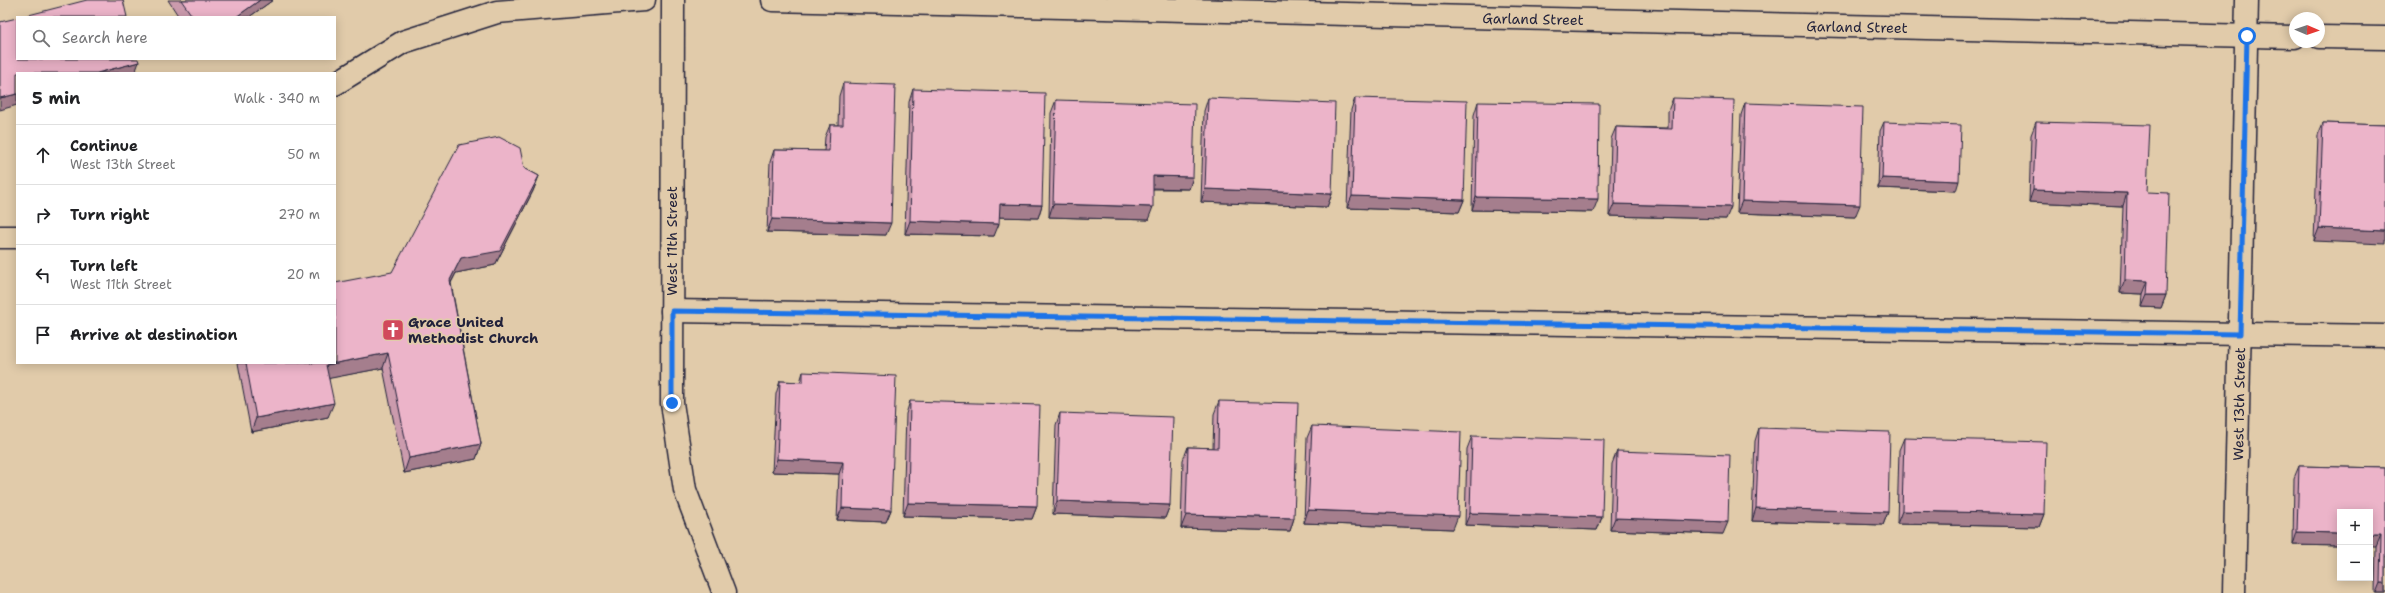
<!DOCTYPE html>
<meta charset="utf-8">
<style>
:root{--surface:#fff;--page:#f6f6f6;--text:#202124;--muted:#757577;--line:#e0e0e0}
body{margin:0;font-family:"Shantell Sans",sans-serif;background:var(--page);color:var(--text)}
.controls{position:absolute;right:12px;bottom:12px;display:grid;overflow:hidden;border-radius:0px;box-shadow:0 2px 10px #0003}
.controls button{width:36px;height:36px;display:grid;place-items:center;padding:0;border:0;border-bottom:1px solid var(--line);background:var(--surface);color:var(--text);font:20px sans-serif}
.compass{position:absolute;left:2289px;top:12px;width:36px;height:36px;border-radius:50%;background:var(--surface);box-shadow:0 2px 10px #0003;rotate:92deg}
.stop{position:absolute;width:12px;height:12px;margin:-9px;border:3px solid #1a73e8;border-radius:50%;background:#fff}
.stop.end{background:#1a73e8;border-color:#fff;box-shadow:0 1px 4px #0008}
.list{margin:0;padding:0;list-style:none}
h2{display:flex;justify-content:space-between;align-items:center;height:52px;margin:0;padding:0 16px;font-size:17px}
h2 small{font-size:13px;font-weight:400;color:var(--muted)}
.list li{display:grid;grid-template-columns:26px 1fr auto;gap:12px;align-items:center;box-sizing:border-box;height:60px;padding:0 16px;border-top:1px solid var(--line)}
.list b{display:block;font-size:15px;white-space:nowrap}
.list p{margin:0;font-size:13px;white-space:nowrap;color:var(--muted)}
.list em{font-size:13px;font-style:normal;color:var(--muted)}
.icon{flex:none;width:22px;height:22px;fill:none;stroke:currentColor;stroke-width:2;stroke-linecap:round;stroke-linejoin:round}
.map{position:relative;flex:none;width:2385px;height:593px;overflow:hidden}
.search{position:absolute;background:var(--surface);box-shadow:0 2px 10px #0003;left:16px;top:16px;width:320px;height:44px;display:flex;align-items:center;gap:10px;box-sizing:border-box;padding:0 14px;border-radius:0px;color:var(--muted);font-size:15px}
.panel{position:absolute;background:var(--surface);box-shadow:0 2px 10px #0003;left:16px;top:72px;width:320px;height:292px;border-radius:0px}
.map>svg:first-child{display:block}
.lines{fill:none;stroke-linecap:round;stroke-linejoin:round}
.lane-casing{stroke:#22223b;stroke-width:25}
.street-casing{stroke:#22223b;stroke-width:25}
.lane{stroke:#e1cbaa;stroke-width:22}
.street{stroke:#e1cbaa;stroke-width:22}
.wall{fill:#cb9bad;stroke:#22223b}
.shaded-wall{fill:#a57e8d;stroke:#22223b}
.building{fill:#ecb4c9;stroke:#22223b}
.route{stroke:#1a73e8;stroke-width:5}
.labels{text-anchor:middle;stroke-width:3.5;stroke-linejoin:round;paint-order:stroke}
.street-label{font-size:14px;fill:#22223b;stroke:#e1cbaa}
.poi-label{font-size:14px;font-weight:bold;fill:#22223b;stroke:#e1cbaa;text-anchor:start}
</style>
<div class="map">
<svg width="2385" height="593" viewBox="0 0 2385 593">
<rect width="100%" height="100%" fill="#e1cbaa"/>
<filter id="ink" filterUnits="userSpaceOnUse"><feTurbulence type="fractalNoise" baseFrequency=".025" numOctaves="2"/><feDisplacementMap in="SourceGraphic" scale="8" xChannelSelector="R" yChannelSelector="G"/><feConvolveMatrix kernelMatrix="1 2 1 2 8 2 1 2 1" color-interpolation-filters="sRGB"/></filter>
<g filter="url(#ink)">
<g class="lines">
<g class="lane-casing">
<path id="lane" d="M672 311 2385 336"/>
</g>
<g class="street-casing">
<g id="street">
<path d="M673 0 672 403 685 490 724 593"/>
<path d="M772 0 2295 37"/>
<path d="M2319 37 2385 38"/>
<path d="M335 84 403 42 497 12 644 0"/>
<path d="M0 237H17"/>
<path d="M2234 593 2247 0"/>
</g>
</g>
<use href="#lane" class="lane"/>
<use href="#street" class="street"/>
</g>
<g class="wall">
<path d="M168 0H273L249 17H179Z"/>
<path d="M843 83 886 235 767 232 770 162 774 150 824 151 825 137 830 125H838L839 96Z"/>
<path d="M913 89 1042 205 1038 218 999 217 994 236 905 234 909 102Z"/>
<path d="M1208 98 1332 194 1327 207 1201 202 1204 111Z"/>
<path d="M1355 98 1464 200 1459 212 1347 208 1351 110Z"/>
<path d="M1673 98 1726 219 1609 216 1611 139 1616 127 1668 128V111Z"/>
<path d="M1056 100 1193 177 1189 189H1153L1148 220 1049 217 1051 113Z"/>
<path d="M1478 102 1593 212 1472 210 1474 115Z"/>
<path d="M1745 103 1855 217 1737 213 1741 115Z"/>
<path d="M1884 122 1956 191 1878 188 1880 131Z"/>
<path d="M2036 122 2147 192 2166 295 2161 308 2142 307 2143 294 2120 293 2123 206 2029 202 2031 135Z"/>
<path d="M2323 123 2385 125 2314 241 2318 135Z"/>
<path d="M524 168 539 176 533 191 495 265 456 273 451 283 481 444 476 459 404 473 383 368 329 378 328 417 251 432 238 363H335L392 272Z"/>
<path d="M803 372 891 510 886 522 837 520 839 474 772 472 776 394 780 381 800 382Z"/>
<path d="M910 401 1037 506 1032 519 903 516 906 414Z"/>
<path d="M1219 401 1294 518 1290 531 1181 528 1183 460 1188 447 1213 448 1214 414Z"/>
<path d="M1060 413 1170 505 1165 518 1053 514 1056 425Z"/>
<path d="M1312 426 1453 529 1304 523 1307 438Z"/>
<path d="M1759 428 1888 512 1883 525 1752 521 1755 441Z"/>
<path d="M1472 436 1602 517 1597 530 1465 525 1467 449Z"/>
<path d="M1904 438 2044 514 2039 527 1897 524 1899 450Z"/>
<path d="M1617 451 1723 534 1610 530 1612 464Z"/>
<path d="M2299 466 2385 468V593H2375L2376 546 2340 512V546L2293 545 2294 478Z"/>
</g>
<g class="shaded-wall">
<path d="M260 0H273L249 17H236Z"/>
<path d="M139 62 135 73H97Z"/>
<path d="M17 94V105L0 110V98Z"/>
<path d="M539 176 533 191 495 265 456 273 445 294 450 280 461 258Z"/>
<path d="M1153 176 1193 177 1189 189 1149 188Z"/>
<path d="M1882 178 1959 181 1956 191 1878 188Z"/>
<path d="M1205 189 1332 194 1327 207 1201 202Z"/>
<path d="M2033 190 2127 193 2123 206 2029 202Z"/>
<path d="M1352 196 1464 200 1459 212 1347 208Z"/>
<path d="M1476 197 1598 199 1593 212 1472 210Z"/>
<path d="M1742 201 1860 205 1855 217 1737 213Z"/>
<path d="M1000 204 1042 205 1038 218 995 217Z"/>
<path d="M1053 204 1153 207 1148 220 1049 217Z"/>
<path d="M1614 204 1731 207 1726 219 1609 216Z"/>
<path d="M772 219 891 223 886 235 767 232Z"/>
<path d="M910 221 999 224 994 236 905 234Z"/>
<path d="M2319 228 2385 231V244L2314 241Z"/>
<path d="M2125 280 2148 281 2143 294 2120 293Z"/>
<path d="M2147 295H2166L2161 308 2142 307Z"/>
<path d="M388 353 383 368 321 380 326 365Z"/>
<path d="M334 403 328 417 251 432 256 418Z"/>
<path d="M481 444 476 459 404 473 409 458Z"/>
<path d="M777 459 843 462 839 474 772 472Z"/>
<path d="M1057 501 1170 505 1165 518 1053 514Z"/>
<path d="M908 503 1037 506 1032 519 903 516Z"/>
<path d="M842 508 891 510 886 522 837 520Z"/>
<path d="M1756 508 1888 512 1883 525 1752 521Z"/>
<path d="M1308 510 1458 516 1453 529 1304 523Z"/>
<path d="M1902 511 2044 514 2039 527 1897 524Z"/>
<path d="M1470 513 1602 517 1597 530 1465 525Z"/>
<path d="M1186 515 1294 518 1290 531 1181 528Z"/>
<path d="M1615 518 1728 522 1723 534 1610 530Z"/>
<path d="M2297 532 2340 533V546L2293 545Z"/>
<path d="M2370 534H2381L2376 546H2370Z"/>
<path d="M2380 583H2385V593H2376Z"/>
</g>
<g class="building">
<path d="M87 0H123L127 17H21Z"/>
<path d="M181 0H260L236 17H193Z"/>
<path d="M17 18V59H138L139 62 97 73H17V94L0 98V22Z"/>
<path d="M843 83 895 85 891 223 772 219 774 150 829 151 830 125H843Z"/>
<path d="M913 89 1045 93 1042 205 1000 204 999 224 910 221Z"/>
<path d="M1208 98 1335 103 1332 194 1205 189Z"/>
<path d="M1355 98 1467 101 1464 200 1352 196Z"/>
<path d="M1673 98 1734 100 1731 207 1614 204 1616 127 1672 129Z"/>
<path d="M1056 100 1195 104 1193 177 1153 176V207L1053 204Z"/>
<path d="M1478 102 1599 104 1598 199 1476 197Z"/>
<path d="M1745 103 1863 107 1860 205 1742 201Z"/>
<path d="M1884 122 1961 125 1959 181 1882 178Z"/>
<path d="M2036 122 2150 125 2147 192 2169 193 2166 295H2147L2148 281 2125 280 2127 193 2033 190Z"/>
<path d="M2323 123 2385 125V231L2319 228Z"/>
<path d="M499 137 520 148 524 168 539 176 500 251 461 258 450 280 481 444 409 458 388 353 326 365 334 403 256 418 246 363H335V283L392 272 459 145Z"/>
<path d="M803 372 896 376 891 510 842 508 843 462 777 459 780 381 803 382Z"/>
<path d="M910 401 1040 405 1037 506 908 503Z"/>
<path d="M1219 401 1298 403 1294 518 1186 515 1188 447 1218 448Z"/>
<path d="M1060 413 1173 417 1170 505 1057 501Z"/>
<path d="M1312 426 1461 432 1458 516 1308 510Z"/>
<path d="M1759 428 1890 432 1888 512 1756 508Z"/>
<path d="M1472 436 1604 440 1602 517 1470 513Z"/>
<path d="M1904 438 2046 442 2044 514 1902 511Z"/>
<path d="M1617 451 1730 455 1728 522 1615 518Z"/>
<path d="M2299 466 2385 468V583H2380L2381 534H2370V512H2340V533L2297 532Z"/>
</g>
</g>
<g class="lines" filter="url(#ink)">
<path class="route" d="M672 403V311L2240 334 2247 36"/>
</g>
<defs>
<g id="church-square" transform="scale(1.15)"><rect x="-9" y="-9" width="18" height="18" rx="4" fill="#d1495b" stroke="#e1cbaa"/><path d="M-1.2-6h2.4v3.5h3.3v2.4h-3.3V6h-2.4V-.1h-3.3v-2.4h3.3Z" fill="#fff"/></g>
</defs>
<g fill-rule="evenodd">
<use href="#church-square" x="393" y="330"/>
</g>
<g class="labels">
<g class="street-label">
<text transform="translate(1533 19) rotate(1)" y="5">Garland Street</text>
<text transform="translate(1857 27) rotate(1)" y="5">Garland Street</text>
<text transform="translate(672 241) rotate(-90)" y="5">West 11th Street</text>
<text transform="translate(2239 404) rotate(-89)" y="5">West 13th Street</text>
</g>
<g class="poi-label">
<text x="408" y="327">Grace United<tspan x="408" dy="16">Methodist Church</tspan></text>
</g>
</g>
</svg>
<div class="controls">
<button>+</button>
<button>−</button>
</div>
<svg class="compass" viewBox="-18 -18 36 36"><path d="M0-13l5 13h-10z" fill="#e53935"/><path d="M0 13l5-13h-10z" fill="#757577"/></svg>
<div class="stop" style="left:2247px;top:36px"></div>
<div class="stop end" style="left:672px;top:403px"></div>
<div class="search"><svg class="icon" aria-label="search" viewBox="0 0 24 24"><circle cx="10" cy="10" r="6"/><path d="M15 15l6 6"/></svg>Search here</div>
<section class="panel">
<h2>5 min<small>Walk · 340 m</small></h2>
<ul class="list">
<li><svg class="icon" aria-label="ahead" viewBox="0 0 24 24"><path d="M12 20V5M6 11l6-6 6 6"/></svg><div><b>Continue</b><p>West 13th Street</p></div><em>50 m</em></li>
<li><svg class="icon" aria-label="right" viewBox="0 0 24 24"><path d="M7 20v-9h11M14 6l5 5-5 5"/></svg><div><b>Turn right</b></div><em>270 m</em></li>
<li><svg class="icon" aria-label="left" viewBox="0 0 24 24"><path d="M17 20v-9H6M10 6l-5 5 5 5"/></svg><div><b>Turn left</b><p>West 11th Street</p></div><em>20 m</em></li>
<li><svg class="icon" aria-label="arrive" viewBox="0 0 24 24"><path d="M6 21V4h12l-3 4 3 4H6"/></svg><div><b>Arrive at destination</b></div></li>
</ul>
</section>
</div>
